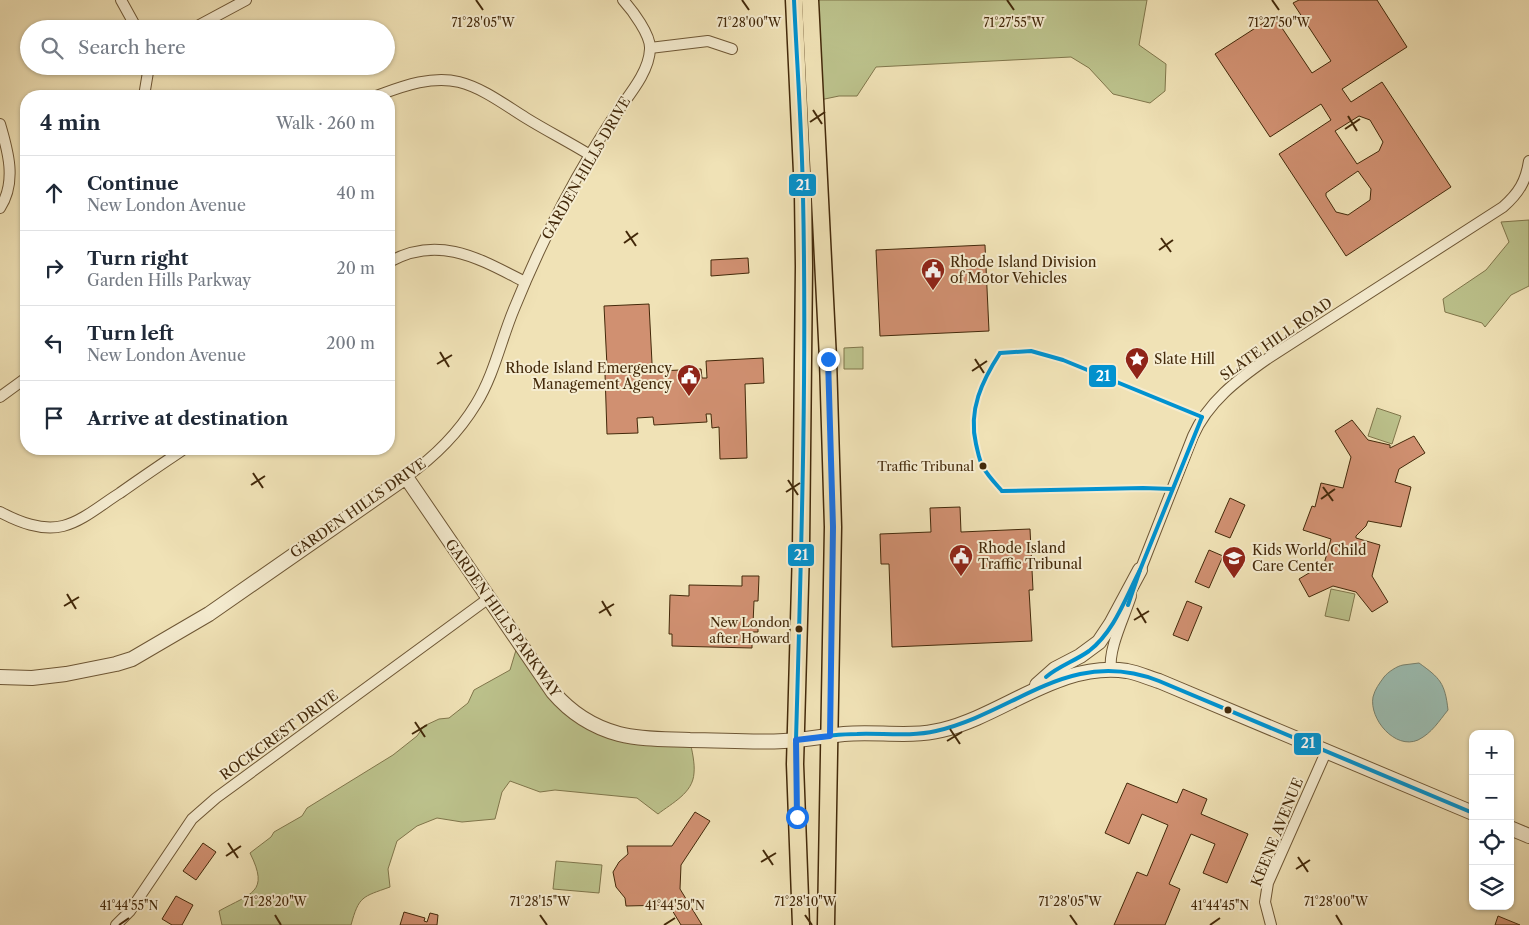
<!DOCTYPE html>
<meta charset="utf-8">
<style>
:root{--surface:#fff;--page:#f2f2f3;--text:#1f2937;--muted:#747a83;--line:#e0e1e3}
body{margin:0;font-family:"Libre Caslon Text",serif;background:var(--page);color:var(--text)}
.controls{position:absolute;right:15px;bottom:15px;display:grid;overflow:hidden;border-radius:10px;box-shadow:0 1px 4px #0004}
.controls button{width:45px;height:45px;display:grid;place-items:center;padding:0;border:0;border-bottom:1px solid var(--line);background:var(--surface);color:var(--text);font:25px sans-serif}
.stop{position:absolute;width:15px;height:15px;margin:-11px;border:4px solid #1a73e8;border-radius:50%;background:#fff}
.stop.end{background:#1a73e8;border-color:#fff;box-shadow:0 1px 5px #0008}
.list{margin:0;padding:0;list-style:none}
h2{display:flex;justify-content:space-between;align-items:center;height:65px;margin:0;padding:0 20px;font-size:21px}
h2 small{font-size:16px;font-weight:400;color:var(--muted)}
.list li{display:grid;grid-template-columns:32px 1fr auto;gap:15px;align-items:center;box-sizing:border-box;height:75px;padding:0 20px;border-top:1px solid var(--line)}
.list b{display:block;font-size:19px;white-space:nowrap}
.list p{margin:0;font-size:16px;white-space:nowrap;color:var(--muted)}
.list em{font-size:16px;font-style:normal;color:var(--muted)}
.icon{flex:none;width:28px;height:28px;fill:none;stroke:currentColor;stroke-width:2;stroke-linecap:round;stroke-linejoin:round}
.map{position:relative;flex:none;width:1529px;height:925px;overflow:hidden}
.search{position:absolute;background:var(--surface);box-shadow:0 1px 4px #0004;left:20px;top:20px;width:375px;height:55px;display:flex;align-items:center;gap:12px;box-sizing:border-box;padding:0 18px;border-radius:28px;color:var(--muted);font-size:19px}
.panel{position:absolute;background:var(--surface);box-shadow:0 1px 4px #0004;left:20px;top:90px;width:375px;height:365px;border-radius:20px}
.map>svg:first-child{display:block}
.green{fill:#bcc28c;stroke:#80764b}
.water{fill:#9bbdb2;stroke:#78826f}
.building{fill:#d09071;stroke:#43290a;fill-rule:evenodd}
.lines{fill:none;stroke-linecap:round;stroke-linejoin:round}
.minor-casing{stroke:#6e5735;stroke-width:12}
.tertiary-casing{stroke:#6e5735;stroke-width:16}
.primary-casing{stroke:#43290a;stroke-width:19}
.minor{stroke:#f5ecd0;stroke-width:10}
.tertiary{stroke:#f5ecd0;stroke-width:14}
.primary{stroke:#f0e2b6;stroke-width:16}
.bus-1-casing{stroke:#f5ecd0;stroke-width:8}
.bus-1{stroke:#0092d0;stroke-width:4}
.route{stroke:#1a73e8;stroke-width:6}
.ticks{fill:none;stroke:#43290a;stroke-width:2}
.bus-dot{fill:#43290a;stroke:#f5ecd0;stroke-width:2}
.labels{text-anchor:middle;stroke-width:4;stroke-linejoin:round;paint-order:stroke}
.bus-label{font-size:13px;fill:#43290a;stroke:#f5ecd0;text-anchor:end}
.street-label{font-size:14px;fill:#43290a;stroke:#f5ecd0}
.poi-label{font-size:14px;fill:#43290a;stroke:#f5ecd0;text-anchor:start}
.ticks-label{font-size:12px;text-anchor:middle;fill:#43290a;stroke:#f5ecd0;stroke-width:4;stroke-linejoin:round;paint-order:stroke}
.line-badge{stroke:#f5ecd0;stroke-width:2}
.badge-label{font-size:14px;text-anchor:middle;font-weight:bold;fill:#fff}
</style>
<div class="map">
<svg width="1529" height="925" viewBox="0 0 1529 925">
<rect width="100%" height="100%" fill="#f0e2b6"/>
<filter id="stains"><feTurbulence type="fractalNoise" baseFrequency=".004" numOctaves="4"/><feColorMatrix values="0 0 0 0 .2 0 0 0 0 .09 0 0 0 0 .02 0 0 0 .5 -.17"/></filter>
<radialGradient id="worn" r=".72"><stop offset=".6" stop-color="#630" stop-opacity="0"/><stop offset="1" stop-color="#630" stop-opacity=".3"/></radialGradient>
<g class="green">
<path d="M814 0H1147L1139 45 1166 64 1165 91 1150 103 1113 94 1089 68 1071 57 876 67 857 96H839L820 100Z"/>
<path d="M1529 220V286L1511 295 1485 327 1482 323 1445 312 1443 299 1486 270 1509 242 1501 222Z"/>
<path d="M863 347V369H844V348Z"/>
<path d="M1377 408 1401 416 1392 444 1368 436Z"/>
<path d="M1331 589 1355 594 1349 621 1325 616Z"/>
<path d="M519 640 562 700 599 725 690 741C692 751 695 763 694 773 693 793 672 803 658 814L637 798 555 790 540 792 510 781 502 792 495 819 462 822 437 818 417 826 397 841 388 869 390 887C362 897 359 896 351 925H222L219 911C251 893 270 893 250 853L271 837 274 832 302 816 307 808 393 755 417 736 424 726 439 719 449 718 468 703 474 690 510 670Z"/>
<path d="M556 861 602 865 599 893 553 889Z"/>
</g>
<path class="water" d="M1419 663C1440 678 1445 683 1448 710 1439 721 1432 733 1418 740 1395 750 1369 719 1373 697 1375 689 1379 684 1384 677 1388 672 1397 666 1403 665 1408 664 1414 664 1419 663Z"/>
<g class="building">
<path d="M1299 0H1377L1407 47 1342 89 1351 102 1382 82 1451 187 1346 256 1279 154 1331 120 1321 104 1270 137 1215 54 1274 16 1312 73 1331 61 1293 3ZM1359 116 1370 120 1383 142 1379 151 1357 164 1335 131ZM1358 171 1371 189 1370 200 1348 215 1336 212 1326 196V193Z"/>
<path d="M985 245 989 331 880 336 876 250Z"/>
<path d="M748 258 749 273 711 276V260Z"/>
<path d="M649 304 652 363 659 371 701 369 702 378H707L706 361 763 358 764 383 745 384 747 458 720 459 719 427 712 428 711 414H706L707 422 654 425 653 417 637 418 638 433 607 434 605 374 626 373V365L607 366 604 306Z"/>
<path d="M1352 420 1368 440 1390 445V448L1414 436 1425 453 1399 469 1395 482 1411 487 1401 527 1368 521 1366 526 1356 536V538L1380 545 1372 576 1388 602 1372 612 1356 592 1333 586 1309 597 1299 579 1324 564 1331 539 1303 530 1312 506 1315 507 1321 483 1343 488 1351 457 1335 431Z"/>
<path d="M1230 498 1245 505 1230 538 1215 532Z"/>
<path d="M960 507 961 532 1030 529 1033 590H1029L1032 641 892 647 889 564H881L880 534 931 532 930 508Z"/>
<path d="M1209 550 1223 556 1209 588 1195 582Z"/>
<path d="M742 576H759L758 601H754L753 624H758V632H752V648L672 646V634H669L670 595 689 596V585L742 586Z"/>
<path d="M1187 601 1202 607 1188 641 1173 635Z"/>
<path d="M1127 783 1177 803 1183 789 1207 799 1201 814 1248 834 1227 883 1203 873 1215 844 1191 834 1169 884 1180 889 1165 925H1114L1137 872 1147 876 1168 825 1142 814 1129 844 1105 833Z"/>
<path d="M695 812 710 821 681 865 680 889 702 925H681L669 905 626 906 625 898 616 887 613 872 619 862 628 854 627 846H672Z"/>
<path d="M203 843 216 852 196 880 183 871Z"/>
<path d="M176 896 193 905 182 925H172L162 919Z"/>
<path d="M404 912 425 918 424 921 427 922 430 913 438 915 437 925H400Z"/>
<path d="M1498 916 1520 925H1495Z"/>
</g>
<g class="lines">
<g class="minor-casing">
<g id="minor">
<path d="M121 0 137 29"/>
<path d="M192 29 246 0"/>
<path d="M650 48 708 41 732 49"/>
<path d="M144 96 149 66"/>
<path d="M376 96C401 87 431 75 459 82 483 88 505 105 526 118 547 131 569 142 590 155"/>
<path d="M0 124C8 151 17 182 0 208"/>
<path d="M389 262C439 234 480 259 525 282"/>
<path d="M0 397 26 378"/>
<path d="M406 477C433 458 459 432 476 404 494 375 501 340 514 309 536 255 561 203 591 153 598 142 605 130 613 118 626 98 649 74 650 49 651 35 632 10 623 0"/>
<path d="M0 512C19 522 41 531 63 526 83 521 102 504 120 493 141 478 162 464 184 449"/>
<path d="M1138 576 1193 436C1208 402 1237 380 1267 359L1503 207C1519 193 1526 181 1529 161"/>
<path d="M1111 670C1108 649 1124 618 1131 596"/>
<path d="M116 925 130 911 192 819 216 798 489 598"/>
<path d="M1271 925 1265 902 1268 883 1326 752"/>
</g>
</g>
<g class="tertiary-casing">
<g id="tertiary">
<path d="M0 677 32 678 66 674 116 664 132 659 209 614 406 477 553 692C570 712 593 727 619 734 642 740 667 739 690 740 721 740 753 743 784 741 805 740 824 736 844 734 877 731 909 738 942 730 1004 715 1060 661 1127 671 1138 673 1149 678 1159 681L1473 813"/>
<path d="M1037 685 1055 669 1080 656 1099 642 1111 624 1140 570"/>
<path d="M1510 828 1529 836"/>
</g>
</g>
<g class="primary-casing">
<g id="primary">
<path d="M794 0 803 194 804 266 801 549 795 764 801 925"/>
<path d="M810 0 828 359 833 527 826 925"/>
</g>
</g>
<use href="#minor" class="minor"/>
<use href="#tertiary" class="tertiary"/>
<use href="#primary" class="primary"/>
<g class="bus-1-casing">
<g id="bus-1">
<path d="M794 0C797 65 802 131 803 196 807 377 801 559 796 740"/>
<path d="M1000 353 1031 351 1063 360 1202 417"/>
<path d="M1000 353C982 381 968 410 976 444 978 452 979 460 983 467 988 476 995 483 1002 491"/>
<path d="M1002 491 1143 488 1172 489"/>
<path d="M1128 605 1140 570 1202 417"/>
<path d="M1046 677C1059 666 1075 661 1089 651 1114 632 1126 597 1140 570"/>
<path d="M796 740C816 737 836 734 857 734 883 733 910 737 936 731 1017 712 1070 646 1159 681L1473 813"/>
</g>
</g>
<use href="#bus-1" class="bus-1"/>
</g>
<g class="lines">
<path class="route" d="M797 817 796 740 830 736 833 527 828 359"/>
</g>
<path class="ticks" d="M476 0 483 10M742 0 749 10M1007 0 1014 10M1272 0 1279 10M813 110 822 124M1348 116 1357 131M810 122 825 112M1345 129 1360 119M626 231 636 246M1161 238 1171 252M624 243 638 233M1159 250 1173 240M440 352 449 367M975 359 984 373M437 364 452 355M972 371 987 361M253 473 263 488M788 480 798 495M251 485 265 476M1323 487 1333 501M786 492 800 483M1321 499 1335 489M67 594 76 609M602 601 611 616M64 606 79 597M1137 608 1146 623M599 613 614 604M1134 620 1149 611M415 722 425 737M950 729 960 744M412 734 427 725M947 741 962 732M228 843 238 858M763 850 773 865M226 856 241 846M1298 857 1308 872M761 862 776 853M1296 869 1310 860M275 915 281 925M540 915 547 925M805 915 812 925M1070 915 1077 925M1336 915 1342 925M119 925 129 918M664 925 675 918M1210 925 1220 918"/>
<defs>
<g id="civic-pin" transform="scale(1.25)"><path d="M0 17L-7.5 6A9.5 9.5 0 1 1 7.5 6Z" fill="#8f2418" stroke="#f5ecd0"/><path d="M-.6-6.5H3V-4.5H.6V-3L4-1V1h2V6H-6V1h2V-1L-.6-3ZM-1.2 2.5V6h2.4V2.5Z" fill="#fff"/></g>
<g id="sight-pin" transform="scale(1.25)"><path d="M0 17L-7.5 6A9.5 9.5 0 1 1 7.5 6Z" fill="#8f2418" stroke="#f5ecd0"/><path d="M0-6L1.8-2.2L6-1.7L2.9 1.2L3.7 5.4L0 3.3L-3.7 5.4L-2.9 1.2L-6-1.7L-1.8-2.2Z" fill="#fff"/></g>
<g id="school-pin" transform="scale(1.25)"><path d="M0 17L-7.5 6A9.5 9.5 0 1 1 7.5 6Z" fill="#8f2418" stroke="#f5ecd0"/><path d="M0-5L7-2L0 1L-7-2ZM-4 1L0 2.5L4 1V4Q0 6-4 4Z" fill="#fff"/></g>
</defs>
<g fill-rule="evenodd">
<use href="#civic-pin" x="933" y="270"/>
<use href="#sight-pin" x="1137" y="359"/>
<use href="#civic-pin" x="689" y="376"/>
<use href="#civic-pin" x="961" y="556"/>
<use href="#school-pin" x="1234" y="558"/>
</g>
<g class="bus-dot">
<circle cx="983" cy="466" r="4.5"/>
<circle cx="799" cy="629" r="4.5"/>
<circle cx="1228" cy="710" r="4.5"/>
</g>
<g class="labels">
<g class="bus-label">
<text x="974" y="471">Traffic Tribunal</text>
<text x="790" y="627">New London<tspan x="790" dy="16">after Howard</tspan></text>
</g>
<g class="street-label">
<text transform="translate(586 168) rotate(-60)" y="5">GARDEN HILLS DRIVE</text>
<text transform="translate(1276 339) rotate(-35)" y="5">SLATE HILL ROAD</text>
<text transform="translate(358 508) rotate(-35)" y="5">GARDEN HILLS DRIVE</text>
<text transform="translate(503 618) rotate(55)" y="5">GARDEN HILLS PARKWAY</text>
<text transform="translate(279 735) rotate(-36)" y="5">ROCKCREST DRIVE</text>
<text transform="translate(1277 832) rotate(-68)" y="5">KEENE AVENUE</text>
</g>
<g class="poi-label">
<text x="950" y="267">Rhode Island Division<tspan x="950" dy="16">of Motor Vehicles</tspan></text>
<text x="1154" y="364">Slate Hill</text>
<text x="672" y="373" text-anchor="end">Rhode Island Emergency<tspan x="672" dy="16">Management Agency</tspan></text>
<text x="978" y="553">Rhode Island<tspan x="978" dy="16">Traffic Tribunal</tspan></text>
<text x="1252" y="555">Kids World Child<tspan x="1252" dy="16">Care Center</tspan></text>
</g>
</g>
<g class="ticks-label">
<text x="1279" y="27">71°27'50"W</text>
<text x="483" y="27">71°28'05"W</text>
<text x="749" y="27">71°28'00"W</text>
<text x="1014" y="27">71°27'55"W</text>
<text x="275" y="906">71°28'20"W</text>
<text x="540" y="906">71°28'15"W</text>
<text x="805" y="906">71°28'10"W</text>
<text x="1070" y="906">71°28'05"W</text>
<text x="1336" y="906">71°28'00"W</text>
<text x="129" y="910">41°44'55"N</text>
<text x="675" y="910">41°44'50"N</text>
<text x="1220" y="910">41°44'45"N</text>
</g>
<g class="line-badge">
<rect x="788" y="173" width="29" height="24" rx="5" fill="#0092d0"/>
<rect x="1088" y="364" width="29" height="24" rx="5" fill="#0092d0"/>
<rect x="787" y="543" width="28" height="24" rx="5" fill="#0092d0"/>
<rect x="1293" y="732" width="29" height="24" rx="5" fill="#0092d0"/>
</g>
<g class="badge-label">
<text x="803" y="190">21</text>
<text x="1103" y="381">21</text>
<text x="801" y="560">21</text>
<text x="1308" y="748">21</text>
</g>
<rect width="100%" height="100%" filter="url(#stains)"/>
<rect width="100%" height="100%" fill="url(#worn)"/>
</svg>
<div class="controls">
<button>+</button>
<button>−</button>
<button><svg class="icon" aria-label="locate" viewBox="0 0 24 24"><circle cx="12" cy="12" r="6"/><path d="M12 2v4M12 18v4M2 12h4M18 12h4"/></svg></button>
<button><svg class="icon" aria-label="layers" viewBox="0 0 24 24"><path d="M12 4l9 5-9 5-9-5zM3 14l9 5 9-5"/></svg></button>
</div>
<div class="stop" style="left:797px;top:817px"></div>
<div class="stop end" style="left:828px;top:359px"></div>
<div class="search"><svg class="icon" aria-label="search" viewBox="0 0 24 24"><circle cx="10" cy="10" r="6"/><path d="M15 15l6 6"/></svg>Search here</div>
<section class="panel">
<h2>4 min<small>Walk · 260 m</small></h2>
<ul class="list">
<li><svg class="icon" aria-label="ahead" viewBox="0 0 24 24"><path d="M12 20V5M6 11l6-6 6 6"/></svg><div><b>Continue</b><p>New London Avenue</p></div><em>40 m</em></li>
<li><svg class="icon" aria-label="right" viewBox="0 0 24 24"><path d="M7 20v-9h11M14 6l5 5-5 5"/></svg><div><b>Turn right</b><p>Garden Hills Parkway</p></div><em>20 m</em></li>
<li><svg class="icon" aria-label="left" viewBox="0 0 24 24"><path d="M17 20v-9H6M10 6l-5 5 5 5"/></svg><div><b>Turn left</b><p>New London Avenue</p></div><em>200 m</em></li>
<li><svg class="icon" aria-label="arrive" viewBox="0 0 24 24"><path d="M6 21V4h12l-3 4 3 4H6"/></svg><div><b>Arrive at destination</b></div></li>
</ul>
</section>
</div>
